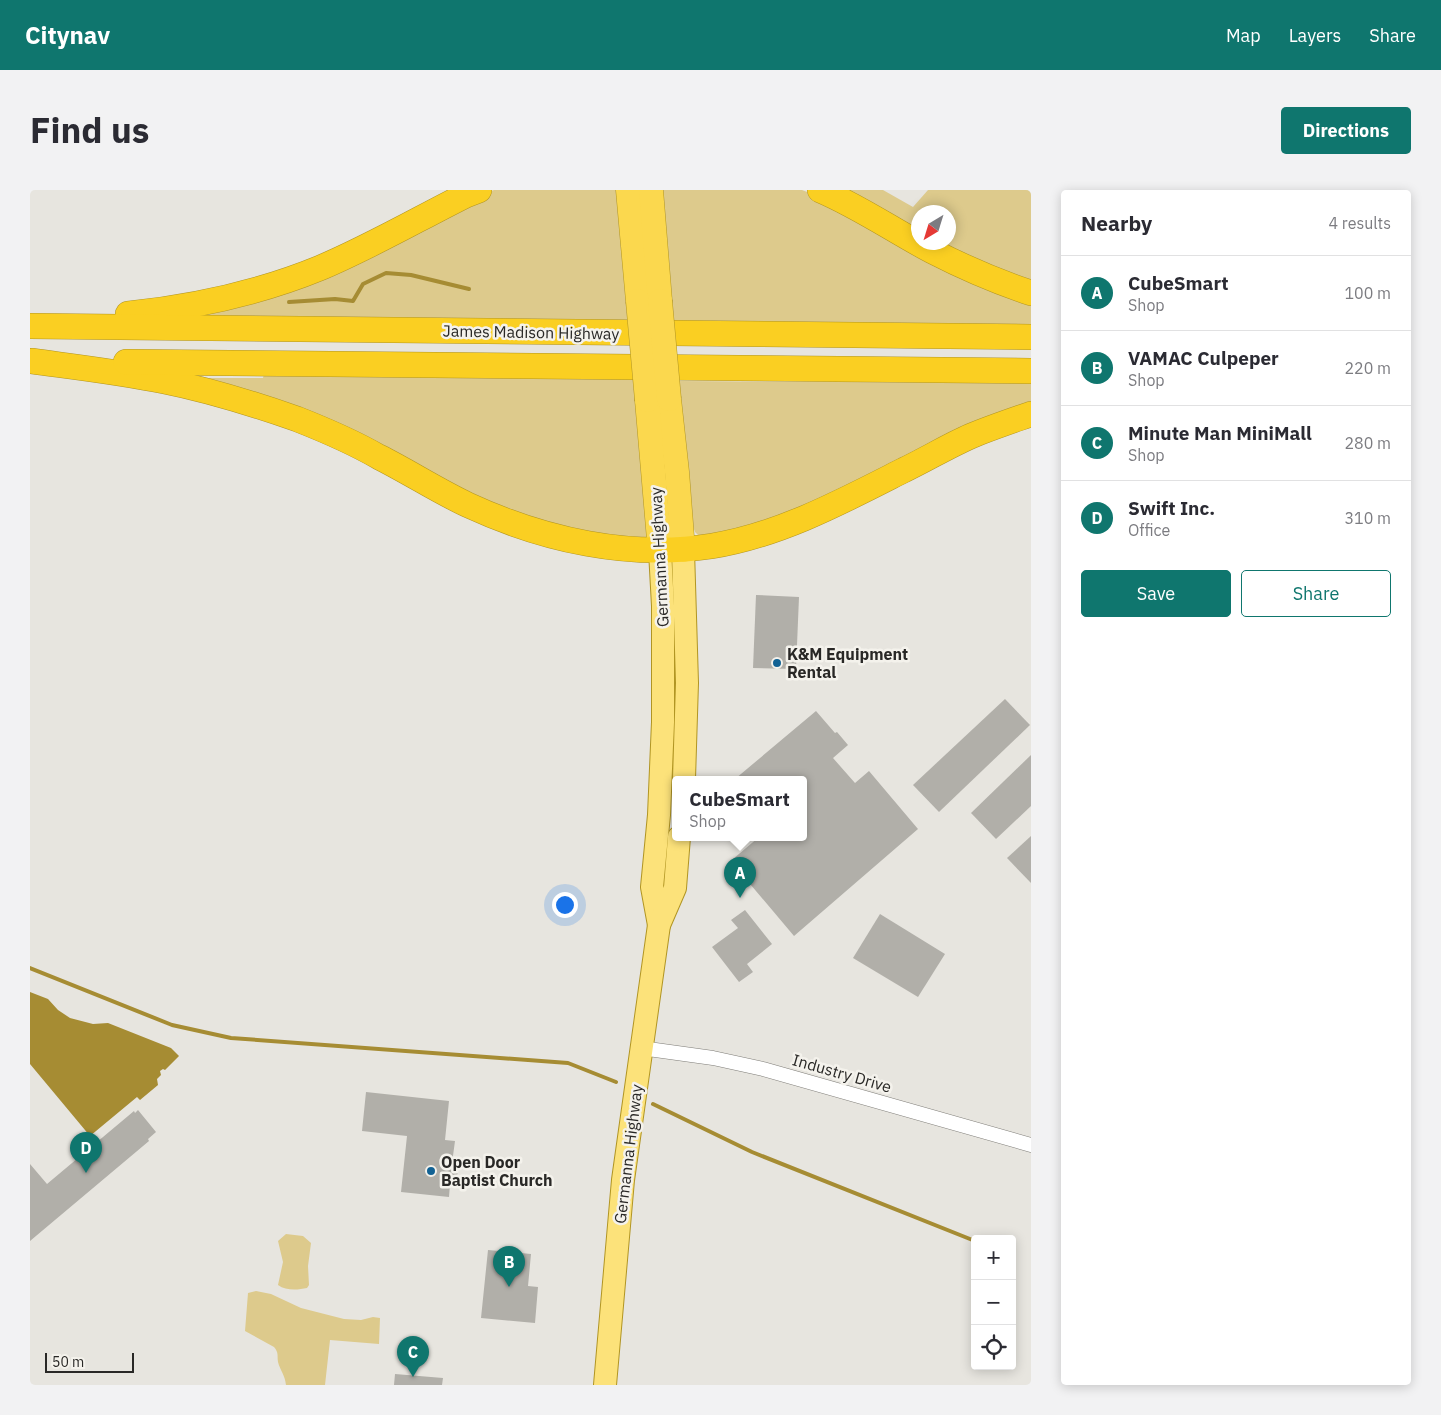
<!DOCTYPE html>
<meta charset="utf-8">
<style>
:root{--surface:#fff;--page:#f2f2f3;--text:#2b2b33;--muted:#7c7c81;--line:#e1e1e2;--accent:#0f766e}
body{margin:0;font-family:"IBM Plex Sans",sans-serif;background:var(--page);color:var(--text)}
.controls{position:absolute;right:15px;bottom:15px;display:grid;overflow:hidden;border-radius:5px;box-shadow:0 2px 12px #0003}
.controls button{width:45px;height:45px;display:grid;place-items:center;padding:0;border:0;border-bottom:1px solid var(--line);background:var(--surface);color:var(--text);font:25px sans-serif}
.compass{position:absolute;left:881px;top:15px;width:45px;height:45px;border-radius:50%;background:var(--surface);box-shadow:0 2px 12px #0003;rotate:218deg}
.scale{position:absolute;left:15px;bottom:12px;width:89px;box-sizing:border-box;padding-left:5px;border:2px solid #292826;border-top:0;font-size:14px;line-height:18px;white-space:nowrap;color:#292826;-webkit-text-stroke:4px #f4f2ec;paint-order:stroke}
.you{position:absolute;left:534px;top:714px;width:18px;height:18px;margin:-12px;border:4px solid #fff;border-radius:50%;background:#1a73e8;box-shadow:0 0 0 8px #1a73e833}
.badge{display:grid;place-items:center;width:32px;height:32px;border-radius:50%;background:var(--accent);color:#fff;font-size:16px;font-weight:700}
.pin{position:absolute;translate:-50% -41px;filter:drop-shadow(0 1px 2px #0008)}
.pin::after{content:'';position:absolute;top:26px;width:18px;height:15px;background:inherit;clip-path:polygon(0 0,100% 0,50% 100%)}
.popup{position:absolute;left:642px;top:586px;width:135px;height:65px;box-sizing:border-box;display:grid;place-content:center;border-radius:5px;background:var(--surface);filter:drop-shadow(0 1px 4px #0005);font-size:16px;white-space:nowrap;color:var(--muted)}
.popup b{font-size:19px;color:var(--text)}
.popup::after{content:'';position:absolute;left:50%;top:100%;margin-left:-10px;border:10px solid transparent;border-top-color:var(--surface)}
.list{margin:0;padding:0;list-style:none}
h2{display:flex;justify-content:space-between;align-items:center;height:65px;margin:0;padding:0 20px;font-size:21px}
h2 small{font-size:16px;font-weight:400;color:var(--muted)}
.list li{display:grid;grid-template-columns:32px 1fr auto;gap:15px;align-items:center;box-sizing:border-box;height:75px;padding:0 20px;border-top:1px solid var(--line)}
.list b{display:block;font-size:19px;white-space:nowrap}
.list p{margin:0;font-size:16px;white-space:nowrap;color:var(--muted)}
.list em{font-size:16px;font-style:normal;color:var(--muted)}
.actions{display:flex;gap:10px;padding:15px 20px}
.actions a{flex:1;padding:11px 0;border:1px solid var(--accent);border-radius:5px;text-align:center;font-size:18px;color:var(--accent)}
.actions .main{background:var(--accent);color:#fff}
.icon{flex:none;width:28px;height:28px;fill:none;stroke:currentColor;stroke-width:2;stroke-linecap:round;stroke-linejoin:round}
.map{position:relative;flex:none;width:1001px;height:1195px;overflow:hidden;border-radius:5px}
header{display:flex;align-items:center;gap:30px;box-sizing:border-box;height:70px;padding:0 25px;background:var(--accent);color:#fff}
header strong{font-size:24px}
nav{display:flex;gap:28px;margin-inline-start:auto;font-size:18px}
.intro{display:flex;align-items:center;justify-content:space-between;box-sizing:border-box;height:120px;padding:0 30px}
h1{margin:0;font-size:35px}
.button{padding:12px 22px;border-radius:5px;background:var(--accent);color:#fff;font-size:18px;font-weight:700}
main{display:flex;gap:30px;padding:0 30px}
aside{flex:1;background:var(--surface);border-radius:5px;box-shadow:0 2px 12px #0003}
.map>svg:first-child{display:block}
.green{fill:#ddca8c}
.water{fill:#a68c33}
.lines{fill:none;stroke-linecap:round;stroke-linejoin:round}
.stream{stroke:#a68c33;stroke-width:4}
.building{fill:#b1afa9}
.minor-casing{stroke:#7f7d78;stroke-width:15}
.primary-casing{stroke:#b19523;stroke-width:24}
.trunk-casing{stroke:#b19523;stroke-width:25}
.motorway-casing{stroke:#b19523;stroke-width:26}
.minor{stroke:#fff;stroke-width:14}
.primary{stroke:#fce27a;stroke-width:22}
.trunk{stroke:#fbd84e;stroke-width:24}
.motorway{stroke:#facf22;stroke-width:25}
.trunk-bridge-casing{stroke:#b19523;stroke-width:25;stroke-linecap:butt}
.trunk-bridge{stroke:#fbd84e;stroke-width:24}
.poi-dot{fill:#126294;stroke:#f4f2ec;stroke-width:2}
.labels{text-anchor:middle;stroke-width:5;stroke-linejoin:round;paint-order:stroke}
.street-label{font-size:16px;fill:#292826;stroke:#f4f2ec}
.poi-label{font-size:16px;font-weight:bold;fill:#292826;stroke:#f4f2ec;text-anchor:start}
</style>
<header>
<strong>Citynav</strong>
<nav><a>Map</a><a>Layers</a><a>Share</a></nav>
</header>
<div class="intro"><h1>Find us</h1><a class="button">Directions</a></div>
<main>
<div class="map">
<svg width="1001" height="1195" viewBox="0 0 1001 1195">
<rect width="100%" height="100%" fill="#e7e5df"/>
<g class="green">
<path d="M464 0H587L598 133 133 125Z"/>
<path d="M632 0H772L795 9 1001 110V137L644 134Z"/>
<path d="M812 0H853L883 17 898 0H1001V95L907 53 918 52V22H888V42Z"/>
<path d="M234 184 603 189 621 344 617 352 529 343 157 188H233Z"/>
<path d="M648 191 1001 193V221L763 328 670 347 665 342 662 334Z"/>
<path d="M256 1044 273 1046 281 1053 278 1076 279 1095 277 1098C268 1100 256 1101 248 1095L253 1072 248 1051Z"/>
<path d="M226 1101 241 1104 271 1118 314 1129 331 1130 343 1127 350 1128 349 1154 300 1150 295 1195H256C255 1185 250 1180 248 1172 247 1165 249 1163 244 1157L215 1141 218 1103Z"/>
</g>
<path class="water" d="M0 802 18 809 28 820 40 828 63 834 78 833 141 858 149 866 135 880 133 879 130 881 131 885 127 889 128 895 110 910 107 907 60 946 0 874Z"/>
<g class="lines">
<g class="stream">
<path d="M259 112 305 109 323 111 333 94 356 83 381 85 439 99"/>
<path d="M0 778 142 835 201 848 538 873 586 892"/>
<path d="M623 914 722 962 945 1051"/>
</g>
</g>
<g class="building">
<path d="M726 405 769 407 766 479 723 478Z"/>
<path d="M975 509 1000 535 909 622 883 595Z"/>
<path d="M786 521 805 543 807 542 818 555 803 568 825 593 839 581 888 639 764 746 715 688 718 686 703 669 729 647H774V589H705Z"/>
<path d="M1001 565V616L966 649 941 623Z"/>
<path d="M1001 646V693L977 668Z"/>
<path d="M715 720 742 754 717 774 723 782 709 792 682 757 708 738 701 730Z"/>
<path d="M850 724 915 764 888 807 823 768Z"/>
<path d="M336 902 419 911 415 950 425 951 422 973H429L426 994H420L419 1007 371 1002 377 946 332 941Z"/>
<path d="M108 920 126 942 118 949 119 951 0 1051V974L17 994 104 921 105 923Z"/>
<path d="M458 1060 501 1064 498 1096 508 1097 505 1133 451 1128Z"/>
<path d="M365 1184 413 1188 412 1195H364Z"/>
</g>
<g class="lines">
<g class="minor-casing">
<path id="minor" d="M611 858 683 868 733 879 1001 955"/>
</g>
<g class="primary-casing">
<g id="primary">
<path d="M653 360 657 493 654 589"/>
<path d="M629 735 622 697 629 625 633 532V416L630 361"/>
<path d="M575 1195 593 990 629 735 645 698 649 647"/>
</g>
</g>
<g class="trunk-casing">
<g id="trunk">
<path d="M598 0 608 111"/>
<path d="M621 0 630 111"/>
<path d="M639 209 647 282 653 360"/>
<path d="M617 210 630 361"/>
</g>
</g>
<g class="motorway-casing">
<g id="motorway">
<path d="M790 0C830 17 864 41 902 61 933 77 968 92 1001 103"/>
<path d="M98 124C164 117 229 103 290 78 340 57 388 29 436 5L449 0"/>
<path d="M0 136 1001 147"/>
<path d="M2 171C46 177 90 182 134 191 179 200 224 214 267 229 295 240 323 252 349 267 379 282 408 301 438 315 514 350 599 369 682 356 750 345 813 311 874 280 897 269 918 256 941 246 960 238 981 231 1001 224"/>
<path d="M96 172 1001 181"/>
</g>
</g>
<use href="#minor" class="minor"/>
<use href="#primary" class="primary"/>
<use href="#trunk" class="trunk"/>
<use href="#motorway" class="motorway"/>
<g class="trunk-bridge-casing">
<g id="trunk-bridge">
<path d="M608 111 617 210"/>
<path d="M630 111 639 209"/>
</g>
</g>
<use href="#trunk-bridge" class="trunk-bridge"/>
</g>
<g class="poi-dot">
<circle cx="747" cy="473" r="5"/>
<circle cx="401" cy="981" r="5"/>
</g>
<g class="labels">
<g class="street-label">
<text transform="translate(501 142) rotate(1)" y="6">James Madison Highway</text>
<text transform="translate(629 367) rotate(-93)" y="6">Germanna Highway</text>
<text transform="translate(812 883) rotate(16)" y="6">Industry Drive</text>
<text transform="translate(598 964) rotate(-83)" y="6">Germanna Highway</text>
</g>
<g class="poi-label">
<text x="757" y="470">K&amp;M Equipment<tspan x="757" dy="18">Rental</tspan></text>
<text x="411" y="978">Open Door<tspan x="411" dy="18">Baptist Church</tspan></text>
</g>
</g>
</svg>
<div class="controls">
<button>+</button>
<button>−</button>
<button><svg class="icon" aria-label="locate" viewBox="0 0 24 24"><circle cx="12" cy="12" r="6"/><path d="M12 2v4M12 18v4M2 12h4M18 12h4"/></svg></button>
</div>
<svg class="compass" viewBox="-18 -18 36 36"><path d="M0-13l5 13h-10z" fill="#e53935"/><path d="M0 13l5-13h-10z" fill="#7c7c81"/></svg>
<div class="scale">50 m</div>
<div class="you"></div>
<div class="pin badge" style="left:710px;top:708px">A</div>
<div class="popup"><b>CubeSmart</b>Shop</div>
<div class="pin badge" style="left:479px;top:1097px">B</div>
<div class="pin badge" style="left:383px;top:1187px">C</div>
<div class="pin badge" style="left:56px;top:983px">D</div>
</div>
<aside>
<h2>Nearby<small>4 results</small></h2>
<ul class="list">
<li><span class="badge">A</span><div><b>CubeSmart</b><p>Shop</p></div><em>100 m</em></li>
<li><span class="badge">B</span><div><b>VAMAC Culpeper</b><p>Shop</p></div><em>220 m</em></li>
<li><span class="badge">C</span><div><b>Minute Man MiniMall</b><p>Shop</p></div><em>280 m</em></li>
<li><span class="badge">D</span><div><b>Swift Inc.</b><p>Office</p></div><em>310 m</em></li>
</ul>
<div class="actions"><a class="main">Save</a><a>Share</a></div>
</aside>
</main>
